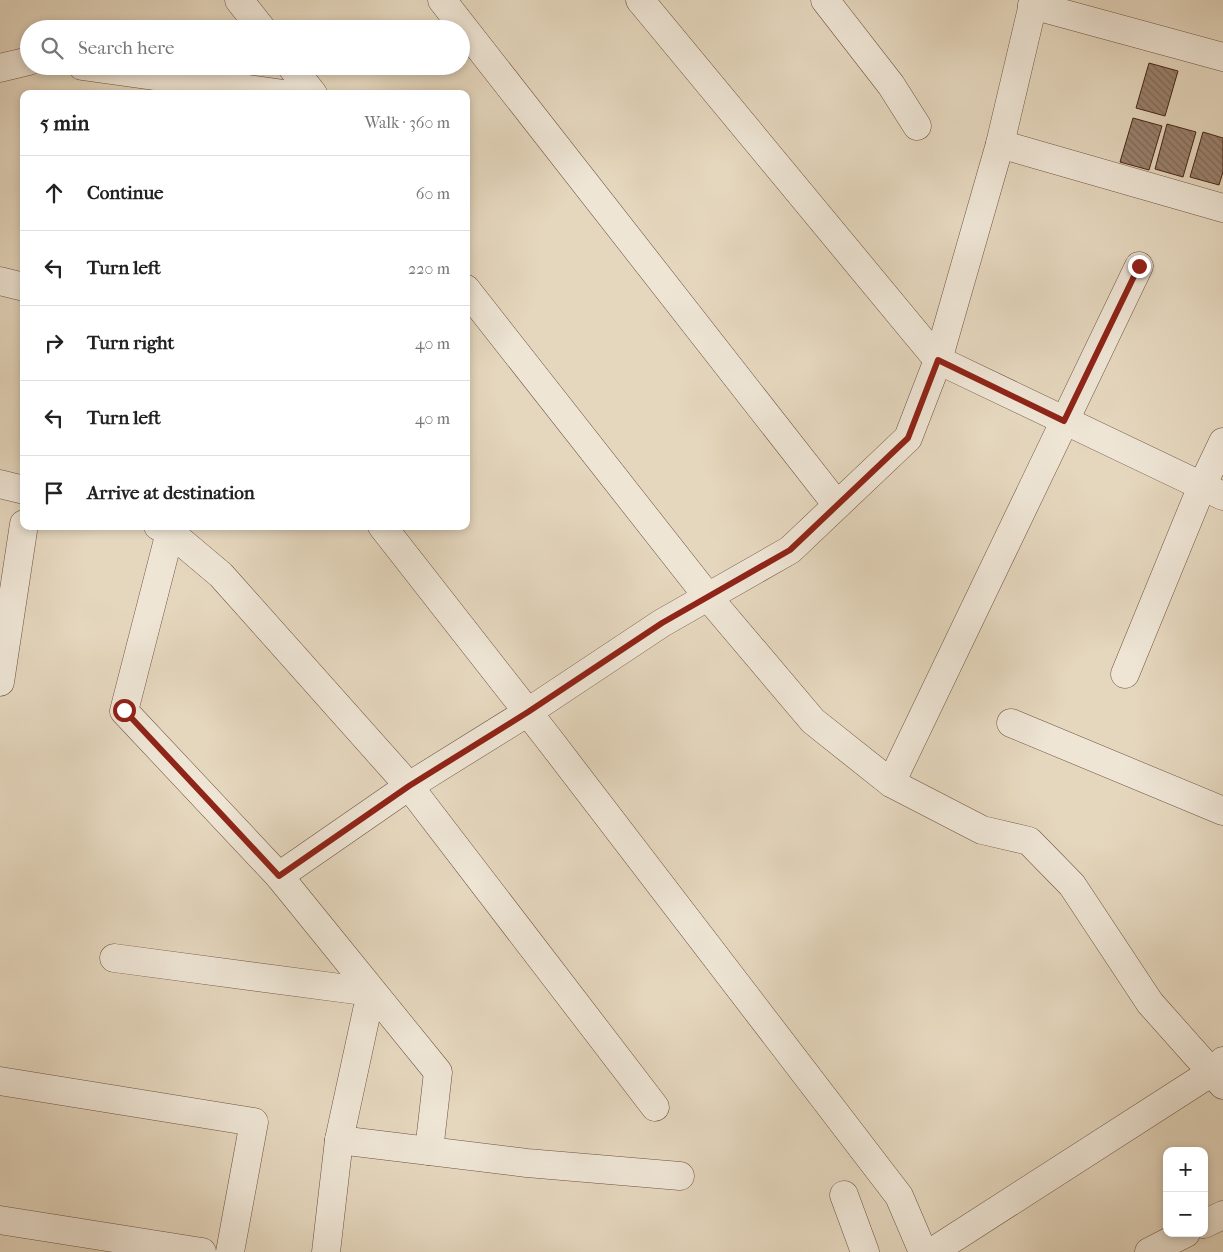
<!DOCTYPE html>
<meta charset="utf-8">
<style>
:root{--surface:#fff;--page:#f6f6f6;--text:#222;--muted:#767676;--line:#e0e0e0}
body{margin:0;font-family:"IM FELL French Canon",serif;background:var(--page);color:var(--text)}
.controls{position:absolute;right:15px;bottom:15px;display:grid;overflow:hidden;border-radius:10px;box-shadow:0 2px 8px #0003}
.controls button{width:45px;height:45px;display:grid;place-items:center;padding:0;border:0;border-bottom:1px solid var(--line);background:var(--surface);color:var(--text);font:25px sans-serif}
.stop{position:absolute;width:15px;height:15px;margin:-11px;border:4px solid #8f2418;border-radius:50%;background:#fff}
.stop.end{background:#8f2418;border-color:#fff;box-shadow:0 1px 5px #0008}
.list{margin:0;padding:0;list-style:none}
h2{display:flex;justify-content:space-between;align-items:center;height:65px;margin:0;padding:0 20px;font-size:21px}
h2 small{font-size:16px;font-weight:400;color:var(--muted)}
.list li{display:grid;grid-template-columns:32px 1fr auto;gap:15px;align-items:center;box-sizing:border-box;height:75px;padding:0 20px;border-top:1px solid var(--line)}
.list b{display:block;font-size:19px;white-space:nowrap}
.list em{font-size:16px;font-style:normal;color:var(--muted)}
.icon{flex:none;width:28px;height:28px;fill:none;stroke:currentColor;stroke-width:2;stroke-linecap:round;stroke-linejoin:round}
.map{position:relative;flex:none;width:1223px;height:1252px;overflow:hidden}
.search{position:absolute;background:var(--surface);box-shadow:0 2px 8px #0003;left:20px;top:20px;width:450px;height:55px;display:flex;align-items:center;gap:12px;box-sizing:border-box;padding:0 18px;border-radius:28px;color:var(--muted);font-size:19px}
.panel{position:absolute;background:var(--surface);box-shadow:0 2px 8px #0003;left:20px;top:90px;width:450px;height:440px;border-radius:10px}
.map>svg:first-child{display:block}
.building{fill:url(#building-back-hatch);stroke:#482618}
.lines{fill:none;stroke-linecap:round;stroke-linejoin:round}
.minor-casing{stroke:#6f5242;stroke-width:29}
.minor{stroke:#eee5d5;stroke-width:28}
.route{stroke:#8f2418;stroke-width:6}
</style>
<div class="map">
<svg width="1223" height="1252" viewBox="0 0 1223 1252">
<defs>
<pattern id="building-back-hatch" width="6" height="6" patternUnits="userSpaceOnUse" patternTransform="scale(1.25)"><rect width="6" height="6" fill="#9a826e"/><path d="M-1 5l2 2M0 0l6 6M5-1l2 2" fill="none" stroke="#806a59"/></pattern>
</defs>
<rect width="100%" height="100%" fill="#e5d7be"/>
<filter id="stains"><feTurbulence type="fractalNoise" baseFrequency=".004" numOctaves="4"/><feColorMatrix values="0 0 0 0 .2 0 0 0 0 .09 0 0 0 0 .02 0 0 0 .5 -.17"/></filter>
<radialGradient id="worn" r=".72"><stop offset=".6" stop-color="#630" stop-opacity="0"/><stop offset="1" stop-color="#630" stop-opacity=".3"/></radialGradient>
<g class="building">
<path d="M1149 63 1178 71 1165 116 1136 108Z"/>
<path d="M1133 118 1162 126 1149 170 1120 162Z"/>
<path d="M1167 124 1196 132 1183 177 1155 169Z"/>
<path d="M1203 132 1223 138V172L1219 185 1190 177Z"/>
</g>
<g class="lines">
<g class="minor-casing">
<g id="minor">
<path d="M239 0 262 29"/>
<path d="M442 0 837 505"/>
<path d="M640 0 938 360 1223 496"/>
<path d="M825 0 891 85 917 126"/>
<path d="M1032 5 1223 57"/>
<path d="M82 66 284 94"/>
<path d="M291 66 313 94"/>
<path d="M0 68 29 61"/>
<path d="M1000 144 1223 208"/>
<path d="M0 281 24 287"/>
<path d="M466 289 708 597 813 721 891 783 982 830 1029 841 1072 885 1150 1003 1223 1085"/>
<path d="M0 484 24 490"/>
<path d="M158 526 170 532 221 575 409 786 655 1107"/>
<path d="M382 526 548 738 899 1196 923 1252"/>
<path d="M170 532 124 711 279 876 438 1072 429 1151"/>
<path d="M1125 674 1202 486 1223 442"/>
<path d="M0 682 24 524"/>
<path d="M1011 723 1223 811"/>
<path d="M891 783 1139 266"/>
<path d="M279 876 409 786 528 712 662 623 790 550 908 438 938 360 1000 144 1034 0"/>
<path d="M114 958 371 992 339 1140 326 1252"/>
<path d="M0 1081 254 1122 230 1252"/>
<path d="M339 1140 527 1163 680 1176"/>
<path d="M844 1195 865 1252"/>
<path d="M0 1220 202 1252"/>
<path d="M1204 1224 1223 1215"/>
<path d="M932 1252 1212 1072 1223 1061"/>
<path d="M1149 1252 1186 1233"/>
</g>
</g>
<use href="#minor" class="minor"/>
</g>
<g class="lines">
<path class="route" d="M124 710 279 876 409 786 528 712 662 623 790 550 908 438 938 360 1064 421 1139 266"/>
</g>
<rect width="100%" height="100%" filter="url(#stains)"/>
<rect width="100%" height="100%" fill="url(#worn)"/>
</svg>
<div class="controls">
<button>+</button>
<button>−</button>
</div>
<div class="stop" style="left:124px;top:710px"></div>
<div class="stop end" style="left:1139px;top:266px"></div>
<div class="search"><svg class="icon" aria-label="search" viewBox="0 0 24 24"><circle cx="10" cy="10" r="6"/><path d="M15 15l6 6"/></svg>Search here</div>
<section class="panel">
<h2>5 min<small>Walk · 360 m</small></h2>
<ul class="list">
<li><svg class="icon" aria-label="ahead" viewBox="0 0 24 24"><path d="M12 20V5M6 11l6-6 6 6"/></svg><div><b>Continue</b></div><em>60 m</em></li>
<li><svg class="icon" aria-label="left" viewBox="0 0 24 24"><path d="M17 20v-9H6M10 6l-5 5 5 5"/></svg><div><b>Turn left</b></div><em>220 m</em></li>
<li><svg class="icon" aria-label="right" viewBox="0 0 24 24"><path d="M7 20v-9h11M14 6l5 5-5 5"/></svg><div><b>Turn right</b></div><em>40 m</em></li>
<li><svg class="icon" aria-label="left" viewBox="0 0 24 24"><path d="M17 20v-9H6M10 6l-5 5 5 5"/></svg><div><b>Turn left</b></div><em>40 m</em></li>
<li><svg class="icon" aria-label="arrive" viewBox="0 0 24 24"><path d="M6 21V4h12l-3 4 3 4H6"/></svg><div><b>Arrive at destination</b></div></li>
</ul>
</section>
</div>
